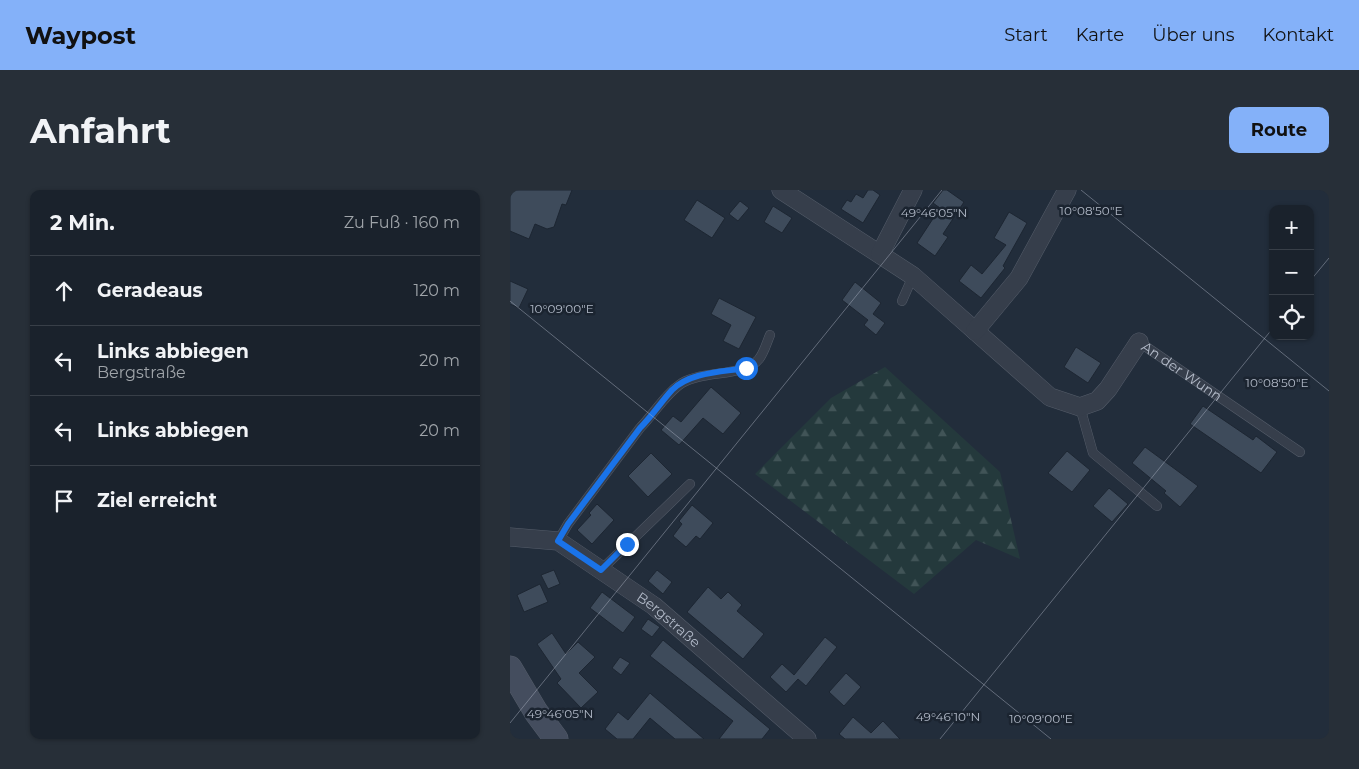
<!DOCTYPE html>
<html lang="de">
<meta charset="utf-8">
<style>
:root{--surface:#1a222c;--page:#272f38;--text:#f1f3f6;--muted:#9fa4a9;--line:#383f48;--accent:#84b1f9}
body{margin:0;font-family:Montserrat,sans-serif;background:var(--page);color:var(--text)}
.controls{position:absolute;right:15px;top:15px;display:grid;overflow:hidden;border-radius:10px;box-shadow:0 1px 4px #0004}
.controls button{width:45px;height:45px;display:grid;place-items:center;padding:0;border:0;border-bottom:1px solid var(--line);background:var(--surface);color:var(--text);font:25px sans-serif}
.stop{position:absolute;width:15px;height:15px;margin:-11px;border:4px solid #1a73e8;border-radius:50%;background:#fff}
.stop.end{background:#1a73e8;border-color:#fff;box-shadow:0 1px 5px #0008}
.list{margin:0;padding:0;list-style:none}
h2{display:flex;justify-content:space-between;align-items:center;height:65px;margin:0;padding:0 20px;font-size:21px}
h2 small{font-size:16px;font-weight:400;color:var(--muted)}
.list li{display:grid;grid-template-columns:32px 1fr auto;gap:15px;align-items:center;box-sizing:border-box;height:70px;padding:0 20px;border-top:1px solid var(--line)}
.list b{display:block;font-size:19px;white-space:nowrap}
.list p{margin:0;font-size:16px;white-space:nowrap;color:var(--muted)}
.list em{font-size:16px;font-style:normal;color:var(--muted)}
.icon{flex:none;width:28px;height:28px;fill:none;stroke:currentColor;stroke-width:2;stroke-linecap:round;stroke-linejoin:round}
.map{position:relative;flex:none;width:819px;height:549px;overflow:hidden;border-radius:10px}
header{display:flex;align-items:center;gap:30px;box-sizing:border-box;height:70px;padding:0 25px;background:var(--accent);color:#111}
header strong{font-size:24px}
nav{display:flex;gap:28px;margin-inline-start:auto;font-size:18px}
.intro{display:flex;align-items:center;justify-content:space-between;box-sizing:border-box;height:120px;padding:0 30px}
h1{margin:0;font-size:35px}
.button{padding:12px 22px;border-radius:10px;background:var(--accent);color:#111;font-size:18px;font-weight:700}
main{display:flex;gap:30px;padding:0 30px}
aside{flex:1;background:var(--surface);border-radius:10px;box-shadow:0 1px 4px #0004}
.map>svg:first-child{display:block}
.forest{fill:url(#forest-firs)}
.building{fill:#3e4b5b;stroke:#1d2632}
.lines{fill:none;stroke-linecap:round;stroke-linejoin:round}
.lane-casing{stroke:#545c69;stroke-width:10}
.street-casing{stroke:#545c69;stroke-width:19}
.secondary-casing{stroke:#545c69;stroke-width:25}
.lane{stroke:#363e4b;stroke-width:9}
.street{stroke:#363e4b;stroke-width:18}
.secondary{stroke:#444d5e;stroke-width:24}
.route{stroke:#1a73e8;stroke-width:6}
.ticks{fill:none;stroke:#b1b9c7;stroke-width:1;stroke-opacity:0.45}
.labels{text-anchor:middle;stroke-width:5;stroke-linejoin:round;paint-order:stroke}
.street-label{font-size:14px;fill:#b1b9c7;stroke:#1b2430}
.ticks-label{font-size:12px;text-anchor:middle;fill:#b1b9c7;stroke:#1b2430;stroke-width:5;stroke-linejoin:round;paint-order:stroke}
</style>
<header>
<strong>Waypost</strong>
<nav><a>Start</a><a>Karte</a><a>Über uns</a><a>Kontakt</a></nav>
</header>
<div class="intro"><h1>Anfahrt</h1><a class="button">Route</a></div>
<main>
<aside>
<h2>2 Min.<small>Zu Fuß · 160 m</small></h2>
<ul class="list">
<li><svg class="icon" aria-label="ahead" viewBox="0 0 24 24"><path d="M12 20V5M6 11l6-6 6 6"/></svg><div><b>Geradeaus</b></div><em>120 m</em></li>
<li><svg class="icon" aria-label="left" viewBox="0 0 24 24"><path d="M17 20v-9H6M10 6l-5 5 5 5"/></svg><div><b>Links abbiegen</b><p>Bergstraße</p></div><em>20 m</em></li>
<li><svg class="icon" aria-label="left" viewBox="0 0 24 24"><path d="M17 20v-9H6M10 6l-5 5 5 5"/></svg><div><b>Links abbiegen</b></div><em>20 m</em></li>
<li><svg class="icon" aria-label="arrive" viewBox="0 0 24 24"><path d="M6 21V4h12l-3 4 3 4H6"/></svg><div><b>Ziel erreicht</b></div></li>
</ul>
</aside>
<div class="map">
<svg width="819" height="549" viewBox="0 0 819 549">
<defs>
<pattern id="forest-firs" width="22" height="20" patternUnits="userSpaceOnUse" patternTransform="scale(1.25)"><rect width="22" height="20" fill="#24393c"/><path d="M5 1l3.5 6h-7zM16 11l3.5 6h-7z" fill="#415457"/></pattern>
</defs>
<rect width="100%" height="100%" fill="#222d3b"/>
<path class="forest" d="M375 177 490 282 510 369 466 350 404 404 245 284 321 208Z"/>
<g class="building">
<path d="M0 0H62L56 15 52 14 44 37 37 39 25 34 19 49 0 41Z"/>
<path d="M358 0H363L370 5 353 33 331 19 337 10 341 12 346 4 353 8Z"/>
<path d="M433 0H437L454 12 433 44 438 47 425 66 407 53 430 18 423 13Z"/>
<path d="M187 10 215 28 202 48 174 30Z"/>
<path d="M230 11 239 18 228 31 219 24Z"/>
<path d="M263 16 282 28 272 43 254 32Z"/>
<path d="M499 22 517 33 493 76 495 78 471 108 449 91 461 75 472 84 496 55 484 48Z"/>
<path d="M0 91 18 99 9 118 0 114Z"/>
<path d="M345 92 371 113 363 124 375 133 366 145 354 135 358 130 332 110Z"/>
<path d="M209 108 246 127 229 159 213 151 221 135 201 124Z"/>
<path d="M566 157 591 173 578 193 554 177Z"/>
<path d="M201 197 231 223 213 244 193 228 169 255 151 240 163 226 171 232Z"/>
<path d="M693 216 743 250 746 246 767 262 751 283 680 234Z"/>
<path d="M635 257 688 296 670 317 654 303 656 301 622 273Z"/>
<path d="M557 261 580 280 562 302 538 283Z"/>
<path d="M141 263 162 284 138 307 118 286Z"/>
<path d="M599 298 618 314 602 332 583 316Z"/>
<path d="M87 314 104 330 82 354 67 340 81 325 79 323Z"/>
<path d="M182 315 203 333 190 349 186 346 176 357 163 346 172 334 169 331Z"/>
<path d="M44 380 50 394 38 399 31 385Z"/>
<path d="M147 380 162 392 153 404 138 391Z"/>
<path d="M30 394 38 412 14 422 7 405Z"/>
<path d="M198 397 211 409 218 402 232 415 227 421 254 444 233 469 177 422Z"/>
<path d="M92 402 125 427 113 443 80 418Z"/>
<path d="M138 429 150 437 142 447 131 439Z"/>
<path d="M42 443 56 464 68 452 85 467 69 483 88 502 71 518 47 493 51 489 27 454Z"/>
<path d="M315 447 327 457 296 496 288 489 276 502 260 487 272 474 284 485Z"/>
<path d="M153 450 260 539 252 549H209L223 531 140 466Z"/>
<path d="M110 467 120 473 111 485 102 478Z"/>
<path d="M336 483 351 497 334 516 319 502Z"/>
<path d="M140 503 141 504 194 549H165L140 528 123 549H107L95 539 108 522 118 530Z"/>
<path d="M343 527 361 543 373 531 390 549H335L329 544Z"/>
</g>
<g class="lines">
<g class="lane-casing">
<g id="lane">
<path d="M392 111 403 86"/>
<path id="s1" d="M629 152 790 262"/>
<path d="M570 217 583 263 647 316"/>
<path d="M48 351 58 334 130 238C144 224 155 204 172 193 193 180 235 187 249 169 254 163 257 152 260 145"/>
<path d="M91 380 180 294"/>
</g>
</g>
<g class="street-casing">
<g id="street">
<path d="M271 0 403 86 540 207 570 217 587 211 598 199 629 152"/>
<path d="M370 64 403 0"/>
<path d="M465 141 509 88 557 0"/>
<path id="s2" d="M0 347 48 351 144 416 297 549"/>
</g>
</g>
<g class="secondary-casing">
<path id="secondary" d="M0 478 26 522 46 549"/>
</g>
<use href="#lane" class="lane"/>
<use href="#street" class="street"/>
<use href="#secondary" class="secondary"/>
</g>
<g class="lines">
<path class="route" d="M117 354 91 380 48 351 58 334 130 238C142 226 151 212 162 200 180 182 212 182 236 178"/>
</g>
<path class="ticks" d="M571 0 819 201M800 91 819 68M0 111 541 549M0 533 432 0M430 549 763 138"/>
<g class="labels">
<g class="street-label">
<text dy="5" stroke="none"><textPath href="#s1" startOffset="52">An der Wunn</textPath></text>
<text dy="5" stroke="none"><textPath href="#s2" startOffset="184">Bergstraße</textPath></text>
</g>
</g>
<g class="ticks-label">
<text x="581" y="25">10°08'50"E</text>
<text x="424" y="27">49°46'05"N</text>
<text x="52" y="123">10°09'00"E</text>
<text x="767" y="197">10°08'50"E</text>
<text x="50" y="528">49°46'05"N</text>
<text x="438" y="531">49°46'10"N</text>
<text x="531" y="533">10°09'00"E</text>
</g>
</svg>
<div class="controls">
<button>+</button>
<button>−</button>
<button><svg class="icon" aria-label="locate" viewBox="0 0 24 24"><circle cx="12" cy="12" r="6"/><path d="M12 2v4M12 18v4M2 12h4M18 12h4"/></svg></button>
</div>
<div class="stop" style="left:236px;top:178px"></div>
<div class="stop end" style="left:117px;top:354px"></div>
</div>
</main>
